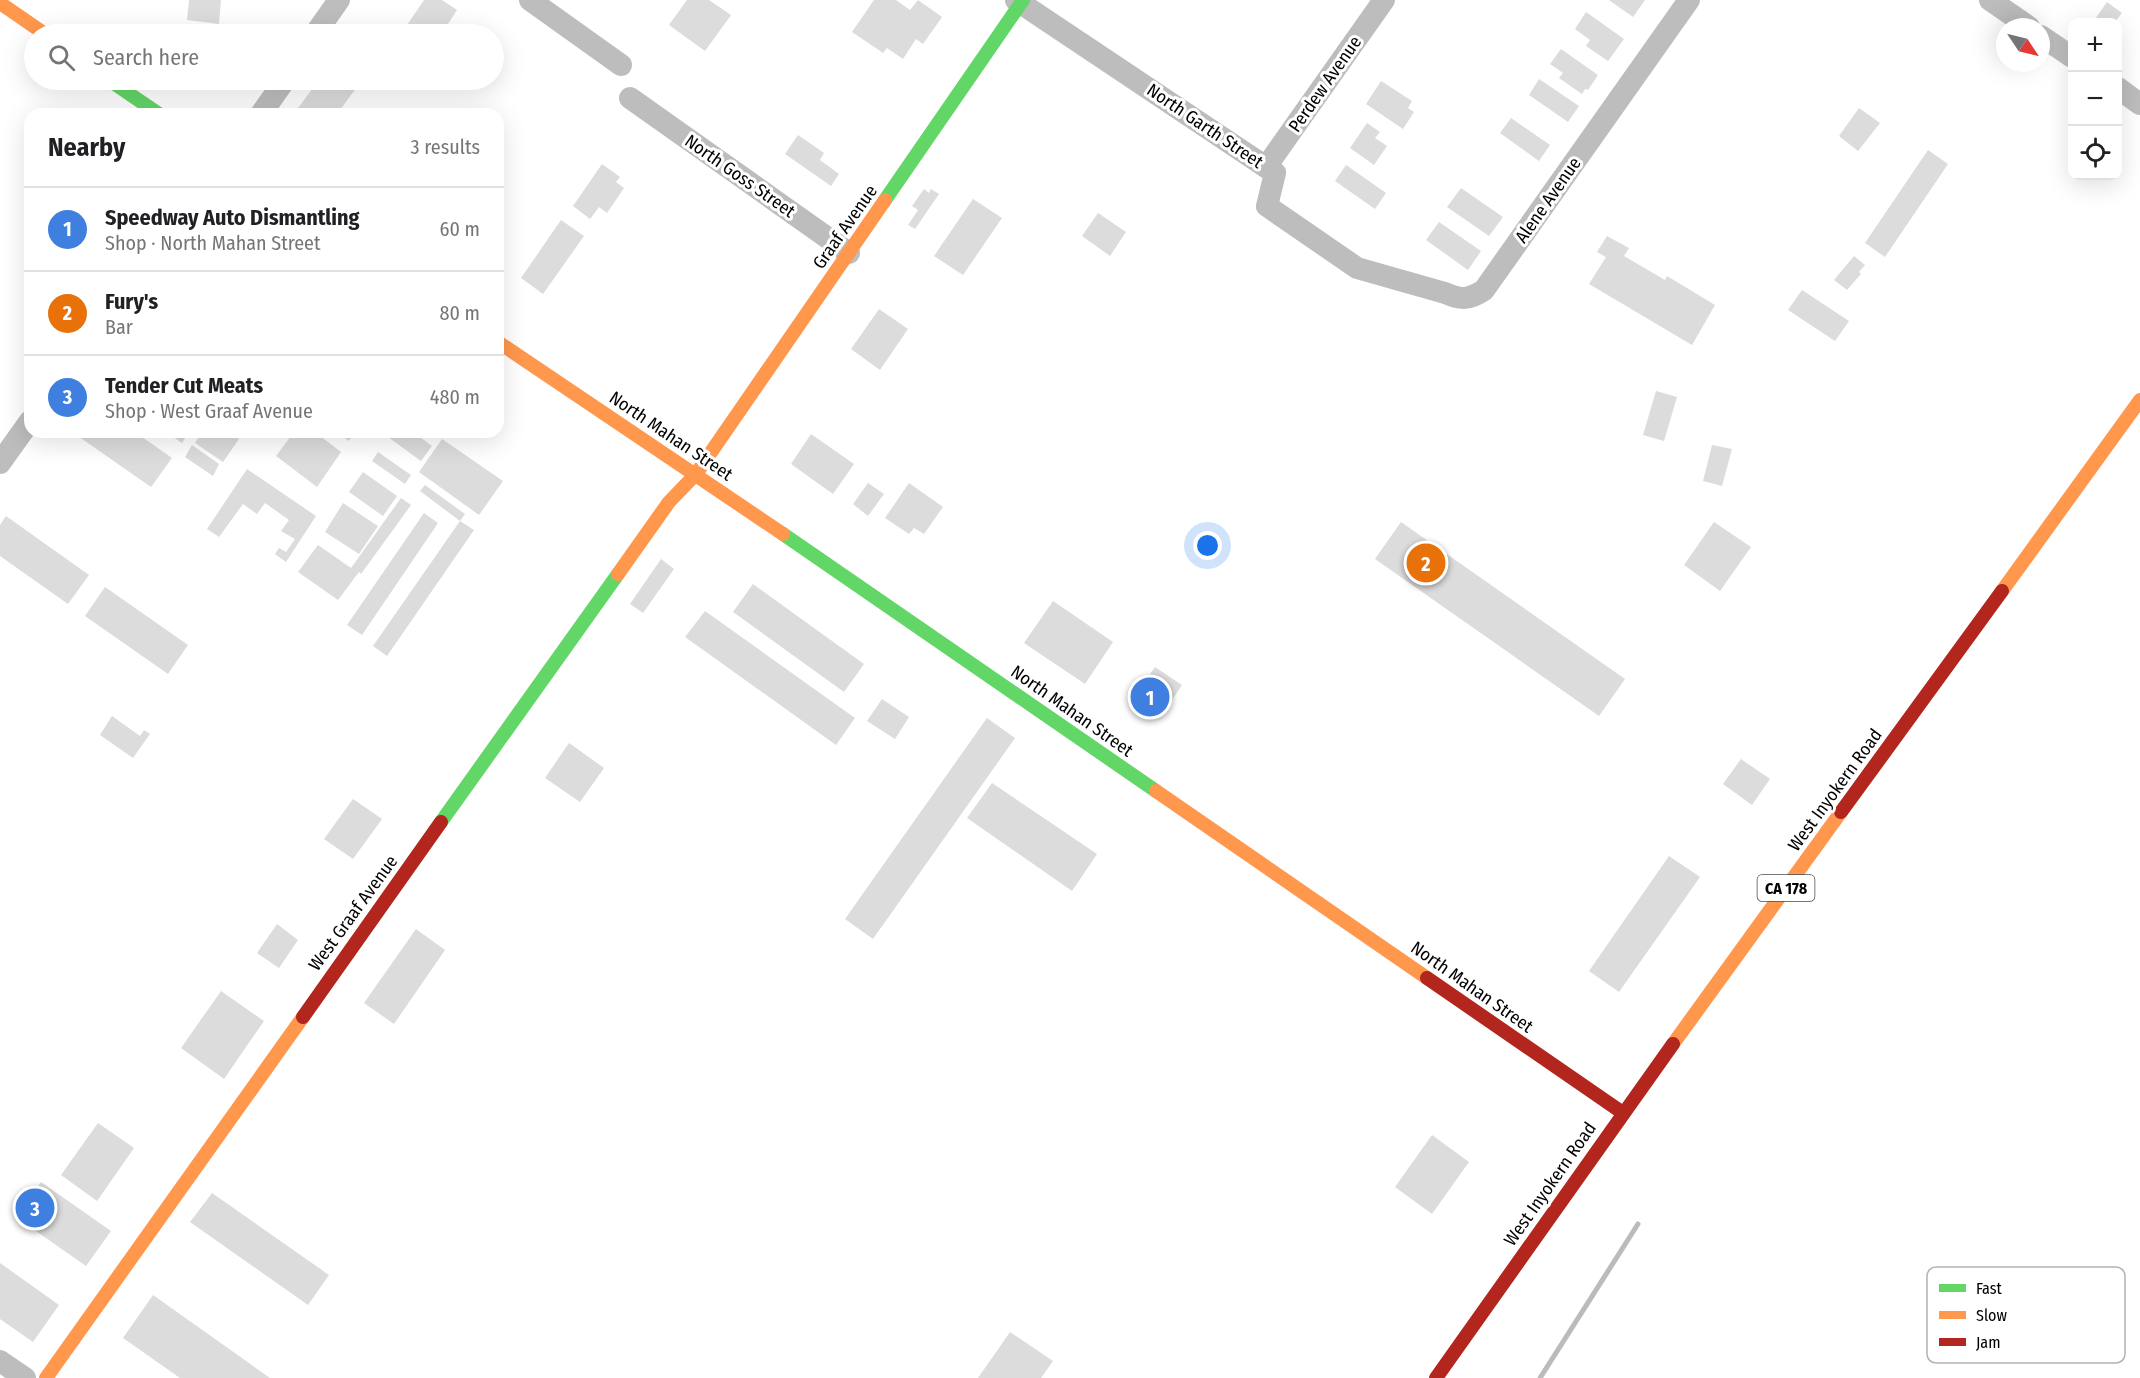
<!DOCTYPE html>
<meta charset="utf-8">
<style>
:root{--surface:#fff;--page:#f6f6f6;--text:#202124;--muted:#757577;--line:#e0e0e0;--accent:#595959}
body{margin:0;font-family:"Fira Sans Condensed",sans-serif;background:var(--page);color:var(--text)}
.controls{position:absolute;right:18px;top:18px;display:grid;overflow:hidden;border-radius:12px;box-shadow:0 6px 24px #0002}
.controls button{width:54px;height:54px;display:grid;place-items:center;padding:0;border:0;border-bottom:2px solid var(--line);background:var(--surface);color:var(--text);font:30px sans-serif}
.compass{position:absolute;left:1996px;top:18px;width:54px;height:54px;border-radius:50%;background:var(--surface);box-shadow:0 6px 24px #0002;rotate:125deg}
.you{position:absolute;left:1208px;top:546px;width:21px;height:21px;margin:-15px;border:4px solid #fff;border-radius:50%;background:#1a73e8;box-shadow:0 0 0 9px #1a73e833}
.badge{display:grid;place-items:center;width:39px;height:39px;border-radius:50%;background:var(--accent);color:#fff;font-size:20px;font-weight:700}
.pin{position:absolute;translate:-50% -50%;border:3px solid #fff;box-shadow:0 2px 6px #0006}
.list{margin:0;padding:0;list-style:none}
h2{display:flex;justify-content:space-between;align-items:center;height:78px;margin:0;padding:0 24px;font-size:26px}
h2 small{font-size:20px;font-weight:400;color:var(--muted)}
.list li{display:grid;grid-template-columns:39px 1fr auto;gap:18px;align-items:center;box-sizing:border-box;height:84px;padding:0 24px;border-top:2px solid var(--line)}
.list b{display:block;font-size:22px;white-space:nowrap}
.list p{margin:0;font-size:20px;white-space:nowrap;color:var(--muted)}
.list em{font-size:20px;font-style:normal;color:var(--muted)}
.icon{flex:none;width:33px;height:33px;fill:none;stroke:currentColor;stroke-width:2;stroke-linecap:round;stroke-linejoin:round}
.map{position:relative;flex:none;width:2140px;height:1378px;overflow:hidden}
.search{position:absolute;background:var(--surface);box-shadow:0 6px 24px #0002;left:24px;top:24px;width:480px;height:66px;display:flex;align-items:center;gap:15px;box-sizing:border-box;padding:0 21px;border-radius:33px;color:var(--muted);font-size:22px}
.panel{position:absolute;background:var(--surface);box-shadow:0 6px 24px #0002;left:24px;top:108px;width:480px;height:330px;border-radius:18px}
.map>svg:first-child{display:block}
.lines{fill:none;stroke-linecap:round;stroke-linejoin:round}
.stream{stroke:#bbb;stroke-width:5}
.building{fill:#dcdcdc}
.street{stroke:#bdbdbd;stroke-width:22}
.fast{stroke:#63d668;stroke-width:14}
.slow{stroke:#ff974d;stroke-width:14}
.jam{stroke:#b3261e;stroke-width:14}
.labels{text-anchor:middle;stroke-width:6;stroke-linejoin:round;paint-order:stroke}
.shield{fill:#fff;stroke:#4c4c4c;stroke-width:1.5}
.shield-label{font-size:16px;font-weight:bold;fill:#000}
.street-label{font-size:18px;fill:#000;stroke:#fff}
.key{fill:#fff;stroke:#b2b2b2;stroke-width:1.5}
.key-label{font-size:16px;fill:#000}
</style>
<div class="map">
<svg width="2140" height="1378" viewBox="0 0 2140 1378">
<rect width="100%" height="100%" fill="#fff"/>
<g class="lines">
<path class="stream" d="M1540 1378 1638 1224"/>
</g>
<g class="building">
<path d="M189 0H221L219 24 187 20Z"/>
<path d="M424 0H442L457 10 446 27 454 33 453 34H401Z"/>
<path d="M687 0H709L731 15 705 51 669 25Z"/>
<path d="M874 0H896L910 10 918 0 942 17 923 44 916 39 903 59 887 48 883 53 852 32Z"/>
<path d="M1609 0H1645L1633 17Z"/>
<path d="M2107 2 2122 13 2115 22H2093Z"/>
<path d="M1586 12 1624 39 1608 61 1586 46 1590 40 1575 29Z"/>
<path d="M1561 49 1598 75 1588 90 1585 89 1582 94 1559 78 1563 73 1550 64Z"/>
<path d="M1539 79 1579 106 1568 122 1529 95Z"/>
<path d="M319 80H347L357 87 337 114H307L298 108Z"/>
<path d="M1381 81 1412 101 1408 108 1414 112 1403 129 1366 104Z"/>
<path d="M1859 108 1880 123 1858 151 1839 136Z"/>
<path d="M1511 118 1550 145 1539 161 1500 133Z"/>
<path d="M1367 123 1380 132 1375 138 1387 146 1374 165 1350 148Z"/>
<path d="M798 135 824 153 820 160 839 174 831 186 785 154Z"/>
<path d="M1928 150 1948 164 1885 257 1865 243Z"/>
<path d="M602 164 620 177 616 182 624 188 607 213 599 207 590 219 573 206Z"/>
<path d="M1346 165 1386 193 1375 209 1335 181Z"/>
<path d="M1461 188 1503 217 1489 236 1447 207Z"/>
<path d="M924 189 929 193 931 189 939 194 915 229 908 225 918 210 912 206Z"/>
<path d="M973 199 1002 218 963 275 934 256Z"/>
<path d="M1098 213 1126 232 1110 256 1082 236Z"/>
<path d="M561 220 584 236 543 294 521 278Z"/>
<path d="M1439 222 1481 251 1468 270 1426 240Z"/>
<path d="M1607 236 1629 248 1624 256 1665 280 1667 276 1715 305 1692 345 1589 284 1606 257 1597 252Z"/>
<path d="M1854 256 1865 265 1859 272 1861 274 1847 290 1834 280Z"/>
<path d="M1802 290 1849 321 1835 341 1788 310Z"/>
<path d="M879 309 908 329 880 370 851 349Z"/>
<path d="M1656 391 1677 397 1664 441 1643 435Z"/>
<path d="M72 432H135L172 458 151 487Z"/>
<path d="M166 432H189L182 443Z"/>
<path d="M202 432H229L239 439 223 462 195 443Z"/>
<path d="M294 432H315L341 452 317 487 276 456Z"/>
<path d="M336 432H355L349 441Z"/>
<path d="M391 432H413L432 446 421 461 388 437Z"/>
<path d="M811 434 854 464 833 494 791 464Z"/>
<path d="M442 439 503 481 479 515 419 472Z"/>
<path d="M192 445 219 464 213 476 185 457Z"/>
<path d="M1712 445 1732 449 1722 486 1703 481Z"/>
<path d="M378 452 411 475 405 484 372 461Z"/>
<path d="M247 469 316 516 286 562 275 554 279 548 286 552 295 539 281 531 289 520 265 503 257 514 243 504 219 537 207 529Z"/>
<path d="M363 472 397 496 383 516 349 492Z"/>
<path d="M868 483 884 494 868 516 853 504Z"/>
<path d="M909 483 943 507 924 534 914 528 909 534 885 518Z"/>
<path d="M425 485 465 514 460 521 420 491Z"/>
<path d="M401 498 411 505 361 574 359 572 338 600 298 572 318 545 351 568Z"/>
<path d="M343 503 378 526 359 554 325 532Z"/>
<path d="M424 513 438 523 362 635 347 625Z"/>
<path d="M6 516 89 575 68 604 0 556V525Z"/>
<path d="M460 521 474 530 387 656 373 646Z"/>
<path d="M1401 522 1625 679 1599 716 1375 559Z"/>
<path d="M1714 522 1751 547 1720 591 1684 565Z"/>
<path d="M661 559 674 569 643 613 630 604Z"/>
<path d="M753 584 864 664 844 692 733 612Z"/>
<path d="M105 587 188 645 168 674 85 616Z"/>
<path d="M1053 601 1113 642 1085 684 1024 643Z"/>
<path d="M705 611 855 718 836 745 685 637Z"/>
<path d="M1155 667 1182 685 1162 715 1135 696Z"/>
<path d="M882 699 909 717 895 739 867 721Z"/>
<path d="M112 716 140 736 144 730 150 734 133 758 100 735Z"/>
<path d="M987 718 1015 738 873 939 845 919Z"/>
<path d="M569 743 604 768 580 802 545 778Z"/>
<path d="M1741 759 1770 779 1752 805 1723 784Z"/>
<path d="M992 783 1097 854 1072 891 967 818Z"/>
<path d="M353 799 382 819 353 859 324 839Z"/>
<path d="M1669 856 1700 877 1619 992 1589 971Z"/>
<path d="M277 924 298 940 279 968 257 953Z"/>
<path d="M416 929 445 950 394 1024 364 1003Z"/>
<path d="M221 991 264 1021 224 1079 181 1048Z"/>
<path d="M98 1123 134 1148 97 1201 61 1175Z"/>
<path d="M1432 1135 1469 1162 1432 1214 1395 1187Z"/>
<path d="M41 1182 111 1231 86 1266 16 1217Z"/>
<path d="M212 1193 329 1275 308 1305 190 1222Z"/>
<path d="M0 1263 59 1305 33 1342 0 1319Z"/>
<path d="M153 1295 270 1378H180L123 1338Z"/>
<path d="M1010 1332 1053 1361 1041 1378H978Z"/>
</g>
<g class="lines">
<g class="street">
<path d="M530 0 621 65"/>
<path d="M1016 0 1275 173 1267 206 1357 268 1445 293C1461 300 1469 300 1484 290L1689 0"/>
<path d="M1990 0 2029 27"/>
<path d="M315 34 339 0"/>
<path d="M2041 36 2072 57"/>
<path d="M2118 88 2140 104"/>
<path d="M630 98 849 253"/>
<path d="M261 114 285 80"/>
<path d="M1266 167 1384 0"/>
<path d="M0 463 30 421"/>
<path d="M0 1361 25 1378"/>
</g>
<g class="fast">
<path d="M109 80 159 114"/>
<path d="M885 200 1023 0"/>
<path d="M783 534 1156 791"/>
<path d="M441 822 618 574"/>
</g>
<g class="slow">
<path d="M0 3 45 34"/>
<path d="M498 342 783 534"/>
<path d="M618 574 669 502 696 474 885 200"/>
<path d="M2002 591 2140 400"/>
<path d="M1156 791 1427 978"/>
<path d="M1673 1044 1841 812"/>
<path d="M46 1378 303 1017"/>
</g>
<g class="jam">
<path d="M1841 812 2002 591"/>
<path d="M1427 978 1623 1113"/>
<path d="M303 1017 441 822"/>
<path d="M1436 1378 1673 1044"/>
</g>
</g>
<g class="labels">
<rect class="shield" x="1757.5" y="875" width="57" height="26" rx="4.5"/>
<g class="shield-label">
<text x="1786" y="894">CA 178</text>
</g>
<g class="street-label">
<text transform="translate(1325 84) rotate(-55)" y="6">Perdew Avenue</text>
<text transform="translate(1205 126) rotate(34)" y="6">North Garth Street</text>
<text transform="translate(740 176) rotate(35)" y="6">North Goss Street</text>
<text transform="translate(1548 200) rotate(-55)" y="6">Alene Avenue</text>
<text transform="translate(845 227) rotate(-55)" y="6">Graaf Avenue</text>
<text transform="translate(671 436) rotate(34)" y="6">North Mahan Street</text>
<text transform="translate(1072 711) rotate(35)" y="6">North Mahan Street</text>
<text transform="translate(1835 790) rotate(-54)" y="6">West Inyokern Road</text>
<text transform="translate(353 913) rotate(-54)" y="6">West Graaf Avenue</text>
<text transform="translate(1472 987) rotate(35)" y="6">North Mahan Street</text>
<text transform="translate(1550 1184) rotate(-55)" y="6">West Inyokern Road</text>
</g>
</g>
<rect x="1927" y="1267" width="198" height="96" rx="9" class="key"/>
<rect x="1939" y="1284" width="27" height="8" fill="#63d668"/>
<rect x="1939" y="1311" width="27" height="8" fill="#ff974d"/>
<rect x="1939" y="1338" width="27" height="8" fill="#b3261e"/>
<g class="key-label">
<text x="1976" y="1294">Fast</text>
<text x="1976" y="1321">Slow</text>
<text x="1976" y="1348">Jam</text>
</g>
</svg>
<div class="controls">
<button>+</button>
<button>−</button>
<button><svg class="icon" aria-label="locate" viewBox="0 0 24 24"><circle cx="12" cy="12" r="6"/><path d="M12 2v4M12 18v4M2 12h4M18 12h4"/></svg></button>
</div>
<svg class="compass" viewBox="-18 -18 36 36"><path d="M0-13l5 13h-10z" fill="#e53935"/><path d="M0 13l5-13h-10z" fill="#757577"/></svg>
<div class="you"></div>
<div class="pin badge" style="left:1150px;top:697px;background:#3f7fe0">1</div>
<div class="pin badge" style="left:1426px;top:563px;background:#e8710a">2</div>
<div class="pin badge" style="left:35px;top:1208px;background:#3f7fe0">3</div>
<div class="search"><svg class="icon" aria-label="search" viewBox="0 0 24 24"><circle cx="10" cy="10" r="6"/><path d="M15 15l6 6"/></svg>Search here</div>
<section class="panel">
<h2>Nearby<small>3 results</small></h2>
<ul class="list">
<li><span class="badge" style="background:#3f7fe0">1</span><div><b>Speedway Auto Dismantling</b><p>Shop · North Mahan Street</p></div><em>60 m</em></li>
<li><span class="badge" style="background:#e8710a">2</span><div><b>Fury's</b><p>Bar</p></div><em>80 m</em></li>
<li><span class="badge" style="background:#3f7fe0">3</span><div><b>Tender Cut Meats</b><p>Shop · West Graaf Avenue</p></div><em>480 m</em></li>
</ul>
</section>
</div>
